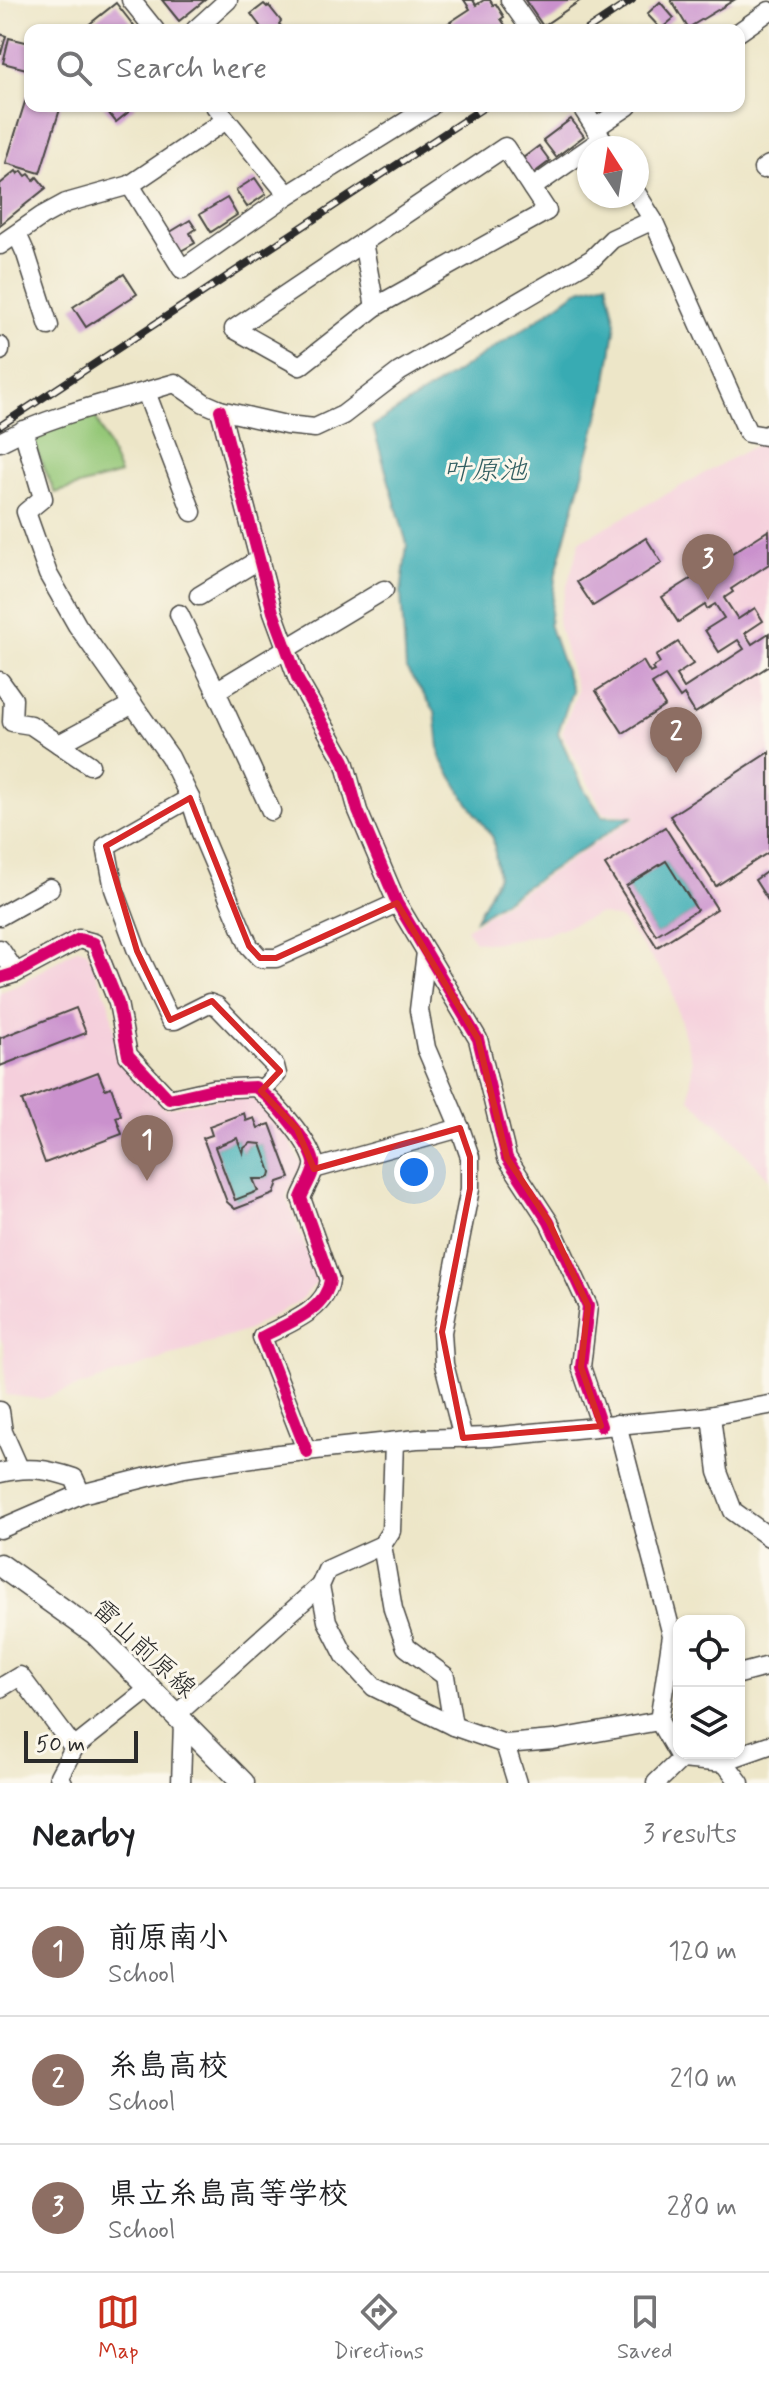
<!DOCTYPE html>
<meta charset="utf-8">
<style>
:root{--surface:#fff;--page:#f2f2f2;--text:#202124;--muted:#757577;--line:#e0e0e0;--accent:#c8321e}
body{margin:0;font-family:Mynerve,"Klee One",sans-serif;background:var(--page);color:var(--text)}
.controls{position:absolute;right:24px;bottom:24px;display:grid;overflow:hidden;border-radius:16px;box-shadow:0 2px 6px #0004}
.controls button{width:72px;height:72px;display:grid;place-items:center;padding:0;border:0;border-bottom:2px solid var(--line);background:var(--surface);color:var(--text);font:40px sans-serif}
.compass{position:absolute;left:577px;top:136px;width:72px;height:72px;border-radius:50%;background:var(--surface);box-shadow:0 2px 6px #0004;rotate:348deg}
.scale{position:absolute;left:24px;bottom:20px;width:114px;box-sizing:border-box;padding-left:8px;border:4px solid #2b2b2b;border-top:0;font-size:22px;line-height:28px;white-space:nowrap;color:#2b2b2b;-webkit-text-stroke:6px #fbf7ec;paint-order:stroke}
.you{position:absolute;left:414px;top:1172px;width:28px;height:28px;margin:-20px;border:6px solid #fff;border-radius:50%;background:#1a73e8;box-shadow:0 0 0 12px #1a73e833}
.badge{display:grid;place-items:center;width:52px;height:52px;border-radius:50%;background:var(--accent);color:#fff;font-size:26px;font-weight:700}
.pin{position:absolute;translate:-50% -66px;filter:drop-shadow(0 2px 4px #0008)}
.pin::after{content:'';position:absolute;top:42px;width:28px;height:24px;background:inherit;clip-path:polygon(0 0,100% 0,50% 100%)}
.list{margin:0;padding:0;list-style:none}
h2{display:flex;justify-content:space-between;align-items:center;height:104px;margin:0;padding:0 32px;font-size:34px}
h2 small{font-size:26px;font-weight:400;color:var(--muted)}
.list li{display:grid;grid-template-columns:52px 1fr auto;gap:24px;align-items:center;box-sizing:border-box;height:128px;padding:0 32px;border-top:2px solid var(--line)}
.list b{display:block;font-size:30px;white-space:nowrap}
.list p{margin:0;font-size:26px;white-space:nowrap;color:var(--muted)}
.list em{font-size:26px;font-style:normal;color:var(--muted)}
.icon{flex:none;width:44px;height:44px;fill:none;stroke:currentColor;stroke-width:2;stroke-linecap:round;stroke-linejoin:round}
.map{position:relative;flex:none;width:769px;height:1783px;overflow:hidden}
.search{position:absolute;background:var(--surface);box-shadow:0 2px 6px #0004;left:24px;right:24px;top:24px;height:88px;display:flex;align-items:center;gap:20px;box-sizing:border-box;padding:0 28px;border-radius:16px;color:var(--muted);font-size:30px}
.sheet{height:488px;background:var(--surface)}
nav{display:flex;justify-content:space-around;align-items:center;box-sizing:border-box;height:112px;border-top:2px solid var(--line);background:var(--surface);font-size:22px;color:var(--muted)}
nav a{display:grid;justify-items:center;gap:4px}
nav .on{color:var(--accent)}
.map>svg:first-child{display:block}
.built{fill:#f5cfdc}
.green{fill:#95c878;stroke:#607a52;stroke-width:2}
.water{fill:#39abb3;stroke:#326b6f;stroke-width:2}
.building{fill:#ca91cd;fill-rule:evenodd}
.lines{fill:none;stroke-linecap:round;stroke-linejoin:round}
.minor-casing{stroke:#484743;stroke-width:21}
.major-casing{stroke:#484743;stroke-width:25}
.minor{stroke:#fff;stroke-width:18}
.major{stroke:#fff;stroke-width:22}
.rail-casing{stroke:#2b2b2b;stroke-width:8}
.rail{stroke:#fbf7ec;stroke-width:5;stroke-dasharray:15;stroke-linecap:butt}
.cycleway-casing{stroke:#fbf7ec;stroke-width:17}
.cycleway{stroke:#d6006c;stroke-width:12}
.marked{fill:none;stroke:#d62828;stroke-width:6;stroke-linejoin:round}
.labels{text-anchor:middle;stroke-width:6;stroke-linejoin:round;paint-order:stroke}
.street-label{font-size:26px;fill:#2b2b2b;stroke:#fbf7ec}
.water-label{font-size:28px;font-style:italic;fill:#315e61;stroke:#fbf7ec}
</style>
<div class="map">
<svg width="769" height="1783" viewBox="0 0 769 1783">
<rect width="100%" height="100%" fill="#fbf7ec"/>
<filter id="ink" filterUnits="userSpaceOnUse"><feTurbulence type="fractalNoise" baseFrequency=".0125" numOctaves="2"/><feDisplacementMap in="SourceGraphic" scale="16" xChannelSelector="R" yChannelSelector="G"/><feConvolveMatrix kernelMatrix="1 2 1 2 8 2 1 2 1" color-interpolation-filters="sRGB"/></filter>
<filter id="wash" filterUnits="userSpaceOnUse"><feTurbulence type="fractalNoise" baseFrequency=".006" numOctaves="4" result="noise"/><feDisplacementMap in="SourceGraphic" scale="32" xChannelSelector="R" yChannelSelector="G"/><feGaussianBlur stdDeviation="1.8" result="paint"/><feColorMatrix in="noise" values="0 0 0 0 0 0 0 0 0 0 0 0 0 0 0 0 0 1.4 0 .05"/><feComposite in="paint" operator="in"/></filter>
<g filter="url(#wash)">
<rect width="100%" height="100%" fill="#ede6c8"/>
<g class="built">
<path d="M769 438V1179L729 1136 690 1099 692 1061 669 981 621 919 599 914 549 933 491 943 475 941 466 929 637 816 604 813 562 733 577 691 557 620 580 541Z"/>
<path d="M78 948 87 951 110 1005 119 1059 165 1108 243 1094 256 1100 287 1136 302 1165 286 1196 318 1281 299 1301 246 1331 41 1399 6 1395 4 1346 0 1337V992L19 985Z"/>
</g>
<path class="green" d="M94 413 120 474 55 493 30 435Z"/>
<g class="water">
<path d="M607 282 616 323 605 393 556 573 549 624 572 691 558 733 584 789 602 816 632 817 476 919 498 876 493 838 466 800 440 757 435 711 406 669 401 594 407 544 373 426 531 324 580 289Z"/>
<path d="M666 861 697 910 656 935 626 886Z"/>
<path d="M237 1138 243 1152 251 1143 261 1144 271 1172 270 1177 265 1179 253 1178 258 1191 235 1200 215 1147Z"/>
</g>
<g id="blocks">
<g class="building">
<path d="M162 0H205L179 21Z"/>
<path d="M464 0H473L476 5 484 0H490L493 5 496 4 504 17 501 19 507 28 503 30H438L470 9Z"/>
<path d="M525 0H581L543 26Z"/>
<path d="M671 0H734L688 28Z"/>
<path d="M660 2 674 18 661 29 647 14Z"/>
<path d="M116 3 137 30H82Z"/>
<path d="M264 4 267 7 269 6 281 21 279 24 285 30H255L260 26 251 14Z"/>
<path d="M0 34 6 36 1 54H0Z"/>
<path d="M9 38 30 43V70L3 63Z"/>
<path d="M29 89 30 106H61L40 173 6 163Z"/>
<path d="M103 106H136L116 122Z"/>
<path d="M571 119 584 136 556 157 543 140Z"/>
<path d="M539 146 550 161 530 176 519 161Z"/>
<path d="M16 171 18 174 22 171 26 176 29 174 34 180 37 177 46 188 0 225V184Z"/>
<path d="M255 178 266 194 247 207 236 190Z"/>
<path d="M227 198 237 215 211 232 200 214Z"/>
<path d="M190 220 196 229 190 233 195 243 179 252 167 234Z"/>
<path d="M124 274 137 294 86 327 73 307Z"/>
<path d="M769 530V564L731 589 733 592 724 598 738 619 755 608 763 621 745 633 752 644 769 633V666L695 713 684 695 680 698 665 676 652 684 665 706 623 733 596 691 643 661 650 673 654 671 652 668 660 663 656 656 678 642 693 664 676 675 684 688 744 649 738 640 719 652 705 630 724 618 715 604 707 609 705 605 678 622 662 597Z"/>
<path d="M646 538 662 563 593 606 577 582Z"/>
<path d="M769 752V852L716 886 670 816Z"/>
<path d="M665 827 717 909 657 947 605 865ZM666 861 697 910 656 935 626 886Z"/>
<path d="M769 870V902L755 880Z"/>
<path d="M76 1008 86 1033 0 1066V1038Z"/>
<path d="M98 1072 105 1089 111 1087 121 1115 116 1117 122 1134 45 1163 22 1101Z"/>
<path d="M244 1113 246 1121 254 1118 258 1128 270 1124 290 1178 278 1182 274 1194 235 1209 227 1202 203 1138 212 1135 209 1126ZM237 1138 243 1154 244 1148 251 1143 261 1144 271 1172 270 1177 265 1179H253L258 1191 235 1200 215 1147Z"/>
</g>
</g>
</g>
<g filter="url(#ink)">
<use href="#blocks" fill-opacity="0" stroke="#484743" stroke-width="2"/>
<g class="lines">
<g class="minor-casing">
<g id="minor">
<path d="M131 0 155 30"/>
<path d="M510 0 531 30"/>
<path d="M195 30 228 0"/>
<path d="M739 32 769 11"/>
<path d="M581 106 608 148"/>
<path d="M595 128 628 106"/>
<path d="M505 147 547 211 375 307 300 366 234 329Z"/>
<path d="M763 169 769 165"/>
<path d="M130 185 226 120"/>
<path d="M532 188 602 139"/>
<path d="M637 194 653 220 748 433 765 436 769 434"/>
<path d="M288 195 431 106"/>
<path d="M17 234 26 254 49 326"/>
<path d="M363 242 375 307"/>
<path d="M0 245 42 216 66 203 130 185 182 269 288 195 215 106"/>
<path d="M0 346V351"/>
<path d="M146 392 192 512"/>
<path d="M220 410 273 612 298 680 344 761 358 811 397 903 478 1039 507 1158 549 1222 588 1306 581 1367 601 1426"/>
<path d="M23 430 43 498 26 512 48 574 77 625 170 757 190 798 201 833 249 946 260 958H276L397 903"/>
<path d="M0 442C55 413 116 401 175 383L204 403 220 410 286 425 315 428 343 415 399 372 592 259 612 239 653 220"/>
<path d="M199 596 260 559"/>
<path d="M179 614 216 691"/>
<path d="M0 681 13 699 12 722 31 725 59 744"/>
<path d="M90 765 59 744 133 704"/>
<path d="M190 798 106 846 114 889 137 951 170 1020H175L209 1003 217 1006 275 1066 277 1074 261 1091"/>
<path d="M271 811 216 691 384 590"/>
<path d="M0 916 50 888"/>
<path d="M0 949 16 973"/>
<path d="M426 952 419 1010 426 1048 460 1128 470 1157V1189L442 1332 444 1364 463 1438"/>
<path d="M0 978 16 973 79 939 94 943 118 1003 128 1055 169 1099 213 1089 255 1087C273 1099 309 1141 314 1162 316 1172 304 1189 301 1198L330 1280C326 1311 286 1324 262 1337L307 1452"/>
<path d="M314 1169 460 1128"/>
<path d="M0 1411 3 1432 19 1468"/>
<path d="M711 1416 718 1472 733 1511 769 1537"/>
<path d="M617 1424 672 1635 659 1721 681 1759 725 1763 732 1758 769 1745"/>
<path d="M394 1442 391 1531 382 1545 327 1570 320 1586 327 1621 345 1656 374 1687 453 1726 505 1744 553 1740 659 1721"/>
<path d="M0 1473C28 1466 47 1469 74 1478L81 1494"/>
<path d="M0 1529 81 1494 184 1468 279 1454 417 1439 490 1437 702 1417 769 1405"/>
<path d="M382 1545 393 1609 406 1647 445 1676 453 1726"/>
<path d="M739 1674 769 1666"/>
<path d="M0 1688 20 1676 74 1748"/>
<path d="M176 1715 320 1586"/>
<path d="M505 1744 517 1783"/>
<path d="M725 1763 740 1783"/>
<path d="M63 1783 59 1776 74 1748 150 1688"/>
<path d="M181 1783 183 1722"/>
<path d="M656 1783 681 1759"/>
</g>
</g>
<g class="major-casing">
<path id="major" d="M0 1565 95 1633 243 1783"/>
</g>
<use href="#minor" class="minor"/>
<use href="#major" class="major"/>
<g class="rail-casing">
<g id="rail">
<path d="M587 30 632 0"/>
<path d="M0 426 486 106"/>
</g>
</g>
<use href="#rail" class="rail"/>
<g class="cycleway-casing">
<g id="cycleway">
<path d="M220 410 273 612 298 680 344 761 358 811 397 903 478 1039 507 1158 549 1222 588 1306 581 1367 601 1426"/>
<path d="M0 978 16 973 79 939 94 943 118 1003 128 1055 169 1099 213 1089 255 1087C273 1099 309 1141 314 1162 316 1172 304 1189 301 1198L330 1280C326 1311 286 1324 262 1337L307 1452"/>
</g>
</g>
<use href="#cycleway" class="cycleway"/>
</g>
</g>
<path class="marked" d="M190 798 249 946 260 958H276L397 903 478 1039 507 1158 549 1222 588 1306 581 1367 601 1426 463 1438 442 1332 470 1189V1157L460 1128 314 1169 297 1129 261 1091 280 1071 212 1001 170 1020 137 951 106 846Z"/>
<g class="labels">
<g class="street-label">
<text transform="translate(145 1648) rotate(43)" y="9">雷山前原線</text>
</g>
<g class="water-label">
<text x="485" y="479">叶原池</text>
</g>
</g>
</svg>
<div class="controls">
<button><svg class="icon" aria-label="locate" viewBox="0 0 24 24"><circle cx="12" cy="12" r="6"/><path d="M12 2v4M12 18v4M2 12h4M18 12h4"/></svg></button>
<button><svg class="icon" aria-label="layers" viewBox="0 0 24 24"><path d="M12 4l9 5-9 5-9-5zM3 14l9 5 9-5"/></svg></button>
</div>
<svg class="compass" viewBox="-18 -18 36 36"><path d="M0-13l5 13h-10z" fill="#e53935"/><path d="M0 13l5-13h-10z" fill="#757577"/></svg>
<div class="scale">50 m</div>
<div class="you"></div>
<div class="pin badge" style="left:147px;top:1181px;background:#8d6e63">1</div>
<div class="pin badge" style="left:676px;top:773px;background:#8d6e63">2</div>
<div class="pin badge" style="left:708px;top:600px;background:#8d6e63">3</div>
<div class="search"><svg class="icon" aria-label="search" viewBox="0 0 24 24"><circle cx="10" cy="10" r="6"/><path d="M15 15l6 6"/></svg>Search here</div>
</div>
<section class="sheet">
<h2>Nearby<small>3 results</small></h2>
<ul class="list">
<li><span class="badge" style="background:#8d6e63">1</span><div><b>前原南小</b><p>School</p></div><em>120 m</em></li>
<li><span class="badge" style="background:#8d6e63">2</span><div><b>糸島高校</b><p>School</p></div><em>210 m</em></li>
<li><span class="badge" style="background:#8d6e63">3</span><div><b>県立糸島高等学校</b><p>School</p></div><em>280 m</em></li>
</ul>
</section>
<nav>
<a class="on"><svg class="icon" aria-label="map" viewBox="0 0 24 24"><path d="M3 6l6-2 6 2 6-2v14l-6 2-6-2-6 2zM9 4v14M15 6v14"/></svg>Map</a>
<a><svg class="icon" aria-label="directions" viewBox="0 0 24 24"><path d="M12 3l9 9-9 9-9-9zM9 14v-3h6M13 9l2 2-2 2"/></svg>Directions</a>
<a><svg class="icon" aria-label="saved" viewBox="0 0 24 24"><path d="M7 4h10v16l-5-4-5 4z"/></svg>Saved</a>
</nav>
